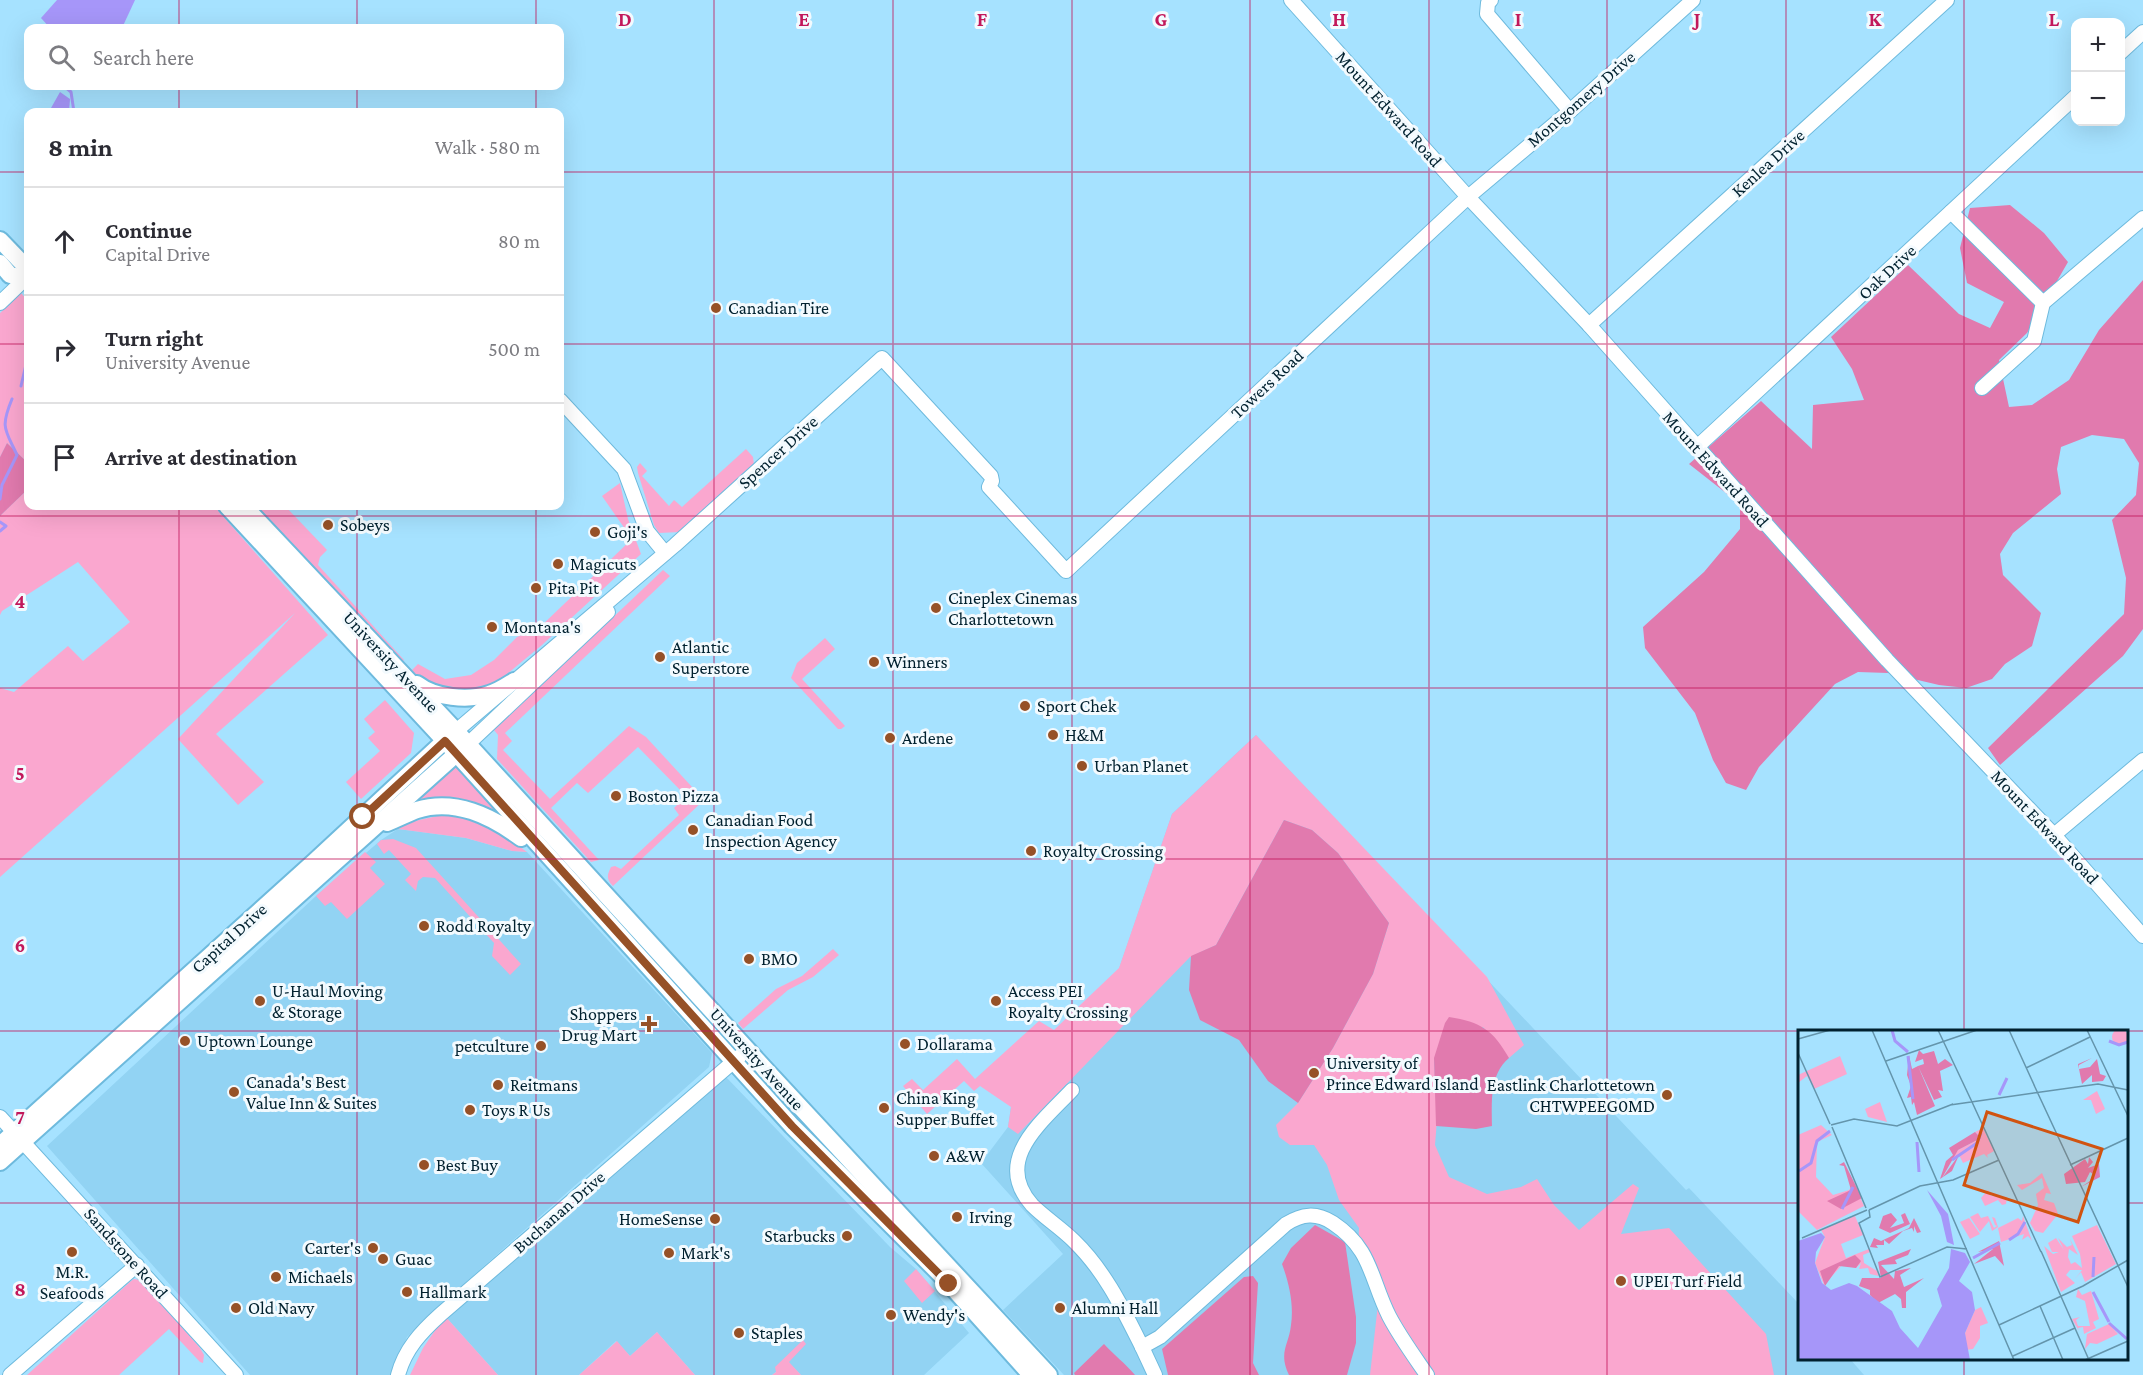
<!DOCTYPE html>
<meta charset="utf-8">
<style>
:root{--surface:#fff;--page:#f2f2f3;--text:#2b2b33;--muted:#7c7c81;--line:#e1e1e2}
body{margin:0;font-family:"Crimson Pro",serif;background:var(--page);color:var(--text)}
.controls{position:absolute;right:18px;top:18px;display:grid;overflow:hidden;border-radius:12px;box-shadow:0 6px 24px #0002}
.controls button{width:54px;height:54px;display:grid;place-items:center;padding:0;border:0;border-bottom:2px solid var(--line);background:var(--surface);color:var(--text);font:30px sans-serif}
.stop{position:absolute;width:18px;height:18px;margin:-14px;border:4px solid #965127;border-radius:50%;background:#fff}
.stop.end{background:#965127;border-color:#fff;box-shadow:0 2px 6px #0008}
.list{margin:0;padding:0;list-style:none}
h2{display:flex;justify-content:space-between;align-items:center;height:78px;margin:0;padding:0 24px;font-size:26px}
h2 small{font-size:20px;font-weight:400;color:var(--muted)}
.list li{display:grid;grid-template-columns:39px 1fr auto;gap:18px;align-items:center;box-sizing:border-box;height:108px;padding:0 24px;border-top:2px solid var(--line)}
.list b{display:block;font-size:22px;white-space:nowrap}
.list p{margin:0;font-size:20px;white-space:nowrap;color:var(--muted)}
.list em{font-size:20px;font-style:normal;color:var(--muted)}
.icon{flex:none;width:33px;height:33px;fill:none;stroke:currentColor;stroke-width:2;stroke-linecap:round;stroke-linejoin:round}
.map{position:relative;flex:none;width:2143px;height:1375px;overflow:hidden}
.search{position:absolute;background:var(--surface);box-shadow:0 6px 24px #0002;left:24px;top:24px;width:540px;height:66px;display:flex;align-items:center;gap:15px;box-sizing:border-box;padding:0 21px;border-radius:12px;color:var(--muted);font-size:22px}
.panel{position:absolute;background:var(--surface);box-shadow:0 6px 24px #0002;left:24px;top:108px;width:540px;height:402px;border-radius:12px}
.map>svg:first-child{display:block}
.built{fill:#92d3f3}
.green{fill:#faa7cf}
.forest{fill:#e17aae}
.water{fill:#a696f9}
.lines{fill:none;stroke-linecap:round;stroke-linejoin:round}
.stream{stroke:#a696f9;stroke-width:3}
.minor-casing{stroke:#6ebadd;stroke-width:16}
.major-casing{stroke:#6ebadd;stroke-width:20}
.minor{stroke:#fff;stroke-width:14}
.major{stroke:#fff;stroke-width:16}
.route{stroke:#965127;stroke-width:8}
.grid{fill:none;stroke:#c2185b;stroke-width:1.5;stroke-opacity:0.55}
.poi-dot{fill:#965127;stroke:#f3fafe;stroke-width:2}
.labels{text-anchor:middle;stroke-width:6;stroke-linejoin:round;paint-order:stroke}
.street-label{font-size:18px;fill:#01212f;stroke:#f3fafe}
.poi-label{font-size:18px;fill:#01212f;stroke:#f3fafe;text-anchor:start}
.inset-river{fill:none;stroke:#a696f9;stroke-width:3}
.inset-road{fill:none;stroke:#6495ac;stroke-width:1.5}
.view{fill:#d15310;fill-opacity:0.15;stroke:#d15310;stroke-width:3}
.inset-edge{fill:none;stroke:#01212f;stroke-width:3}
.grid-label{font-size:20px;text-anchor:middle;font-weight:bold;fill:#c2185b;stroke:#f3fafe;stroke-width:6;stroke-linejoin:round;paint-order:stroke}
</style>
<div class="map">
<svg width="2143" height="1375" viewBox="0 0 2143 1375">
<rect width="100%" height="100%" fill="#a6e2ff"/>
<g class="built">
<path d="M1256 735 1686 1190 1689 1188 1799 1304 1800 1358 1850 1359 1864 1375H1064L1003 1310 1063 1254 981 1163 1008 1127 1011 1107 1110 995 1172 814Z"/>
<path d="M398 829 466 838 512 851 527 852 712 1053 709 1067 457 1290 407 1337 393 1375H250L47 1146 316 896 381 840Z"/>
<path d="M725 1076 890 1247 916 1269 969 1333 924 1375H801L788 1362 772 1375H695L657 1332 630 1356 616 1341 579 1375H498L445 1316Z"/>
</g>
<g class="green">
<path d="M21 293 28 301V463L7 443 0 457V313Z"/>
<path d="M746 449 753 457 754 465 680 532 659 533 654 525 638 473 637 467 640 463 647 471 642 476 669 506 674 500 682 507Z"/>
<path d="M620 483 628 519 641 554 542 645 495 684C479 692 441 694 425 684 420 681 416 674 412 670L418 664 445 679 471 675 494 660 517 637 539 628 632 539 602 496Z"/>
<path d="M28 489V506H214L328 635 216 734 264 782 238 805 178 739 295 613 0 877V688L14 692 68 646 83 661 130 622 78 562 2 611 0 615V516Z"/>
<path d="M256 506H285L327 550 320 557 318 565 404 660 402 662 290 544Z"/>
<path d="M663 570 670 576 505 733 512 741 503 750 550 799 629 726 646 737 704 800 613 886C606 879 607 875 611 867L615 866 621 869 679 815 674 808 686 796 638 747 588 793 577 783 551 808 599 860 591 862 497 759 498 735 494 730Z"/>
<path d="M825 638 835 649 802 679 845 726 841 729H838L791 678 797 663Z"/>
<path d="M385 700 414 733 411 753 361 799 346 782 380 751 368 738 375 732 364 719Z"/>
<path d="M1256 735 1487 977 1524 1045 1509 1058 1483 1027 1434 1058 1437 1120 1435 1145 1449 1177 1487 1194 1521 1187 1537 1179 1554 1205 1579 1230 1633 1184 1639 1188 1621 1234 1669 1228 1766 1334 1774 1375H1370L1378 1304 1358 1257 1359 1228 1339 1200 1327 1165 1314 1145H1290L1279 1137 1276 1125 1298 1103 1333 1048 1373 974 1389 923 1338 853 1312 830 1284 820 1216 945 1190 957 1018 1134 1008 1127 1011 1107 980 1086 974 1091 964 1081 927 1114 903 1086 912 1079 923 1090 957 1059 975 1079 1039 1021 1054 1030 1119 968 1172 814Z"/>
<path d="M455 765 501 815C474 796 440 804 408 806Z"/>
<path d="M442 815C482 818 496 830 527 852L512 851 466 838 398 829 410 822Z"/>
<path d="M393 839 416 848 521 964 510 975 492 956 494 943 435 878 423 877 418 881 416 891 405 880 411 874 389 850 384 854 377 844 381 840Z"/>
<path d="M365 852 376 862 370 868 385 884 347 919 331 902 325 906 316 896Z"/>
<path d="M833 949 839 955 813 977 788 990 743 1029 738 1023 776 989 802 976Z"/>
<path d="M916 1269 935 1291 922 1303 904 1281Z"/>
<path d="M134 1279 140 1280 146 1286 200 1348 204 1355 203 1363 200 1362 169 1329 119 1375H27L131 1281Z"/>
<path d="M445 1316 498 1375H410L423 1348Z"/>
<path d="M657 1332 695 1375H579L617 1341 630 1356Z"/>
<path d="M803 1340 806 1344 789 1362 801 1375H772L776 1372 775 1367Z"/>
</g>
<g class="forest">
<path d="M2010 205 2044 233 2068 262 2027 333 1999 360 2009 407 2032 405 2069 380 2099 330 2143 280V629L2123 656 2000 765 1988 748 2124 614 2126 578 2112 520 2136 495 2139 463 2124 439 2092 435 2061 447 2057 469 2061 494 2013 533 2000 554 2003 575 2041 613 2032 646 2005 664 1992 679 1966 688 1939 685 1888 673 1858 672 1835 684 1759 767 1746 790 1726 783 1713 760 1695 713 1645 648 1643 627 1704 572 1740 529V504L1689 464 1761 401 1812 449 1813 405 1864 400 1852 369 1831 337 1908 265 1959 314 1990 328 2004 302 1967 283 1960 248 1970 208Z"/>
<path d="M7 443 28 463V489L0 516V457Z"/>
<path d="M1284 820 1312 830 1338 853 1389 923 1373 974 1333 1048 1298 1103 1268 1081 1239 1040 1200 1020 1189 990 1191 956 1216 945Z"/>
<path d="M1449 1017C1481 1022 1493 1030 1509 1058 1489 1075 1492 1102 1492 1126L1476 1129 1436 1126 1434 1058 1445 1023Z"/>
<path d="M1315 1225 1345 1242 1356 1317V1343L1347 1375H1289C1278 1352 1289 1345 1291 1325 1294 1304 1289 1283 1282 1264L1291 1248Z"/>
<path d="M1253 1276 1258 1283 1253 1363 1259 1375H1168L1162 1349 1244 1277Z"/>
<path d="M1104 1344C1114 1355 1125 1363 1135 1375H1075L1074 1373Z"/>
</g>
<g class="water">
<path d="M57 0H135L122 28H50L41 18Z"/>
<path d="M60 92 70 99 69 112H51V108Z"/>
</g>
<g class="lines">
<g class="stream">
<path d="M64 86 71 92 74 112"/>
<path d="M21 386 28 356"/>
<path d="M0 499 2 485 17 455C5 429 0 428 12 399"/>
<path d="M0 522 6 526 0 531"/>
</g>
<g class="minor-casing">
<g id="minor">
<path d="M1291 0 1468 197 1589 325 1887 660 2054 835 2143 936"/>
<path d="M1491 0 1488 3 1487 14 1570 111"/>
<path d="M2120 53 2143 32"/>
<path d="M1951 212 2043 303"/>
<path d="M0 303 26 278"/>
<path d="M1589 325 1947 0"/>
<path d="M1982 388 2034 341 2043 303 2143 218"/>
<path d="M560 400 624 469 647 531 665 553"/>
<path d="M1697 447 2076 96"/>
<path d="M456 731 675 545 882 358 991 476 992 481 989 487 1066 571 1468 197 1570 111 1693 0"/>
<path d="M468 744 608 612"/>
<path d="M2054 835 2143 760"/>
<path d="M1072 1090C1042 1122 992 1160 1032 1205 1045 1218 1061 1228 1074 1241 1105 1271 1123 1309 1142 1347"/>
<path d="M0 1117 236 1375"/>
<path d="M10 1375 137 1265"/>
<path d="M398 1375C405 1349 421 1332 441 1314L740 1056"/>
<path d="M1155 1375 1142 1347 1160 1337 1286 1224C1302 1214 1316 1212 1333 1223 1372 1249 1370 1278 1389 1316 1400 1337 1414 1356 1427 1375"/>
</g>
</g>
<g class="major-casing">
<g id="major">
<path d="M0 240 25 266 26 278"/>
<path d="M0 263 10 275 26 278 28 282"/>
<path d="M227 506 445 741 792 1126 943 1277 1031 1375"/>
<path d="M244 506 456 731 765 1069 1049 1375"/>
<path d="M417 684C435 698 468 701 489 694 499 691 506 686 514 681"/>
<path d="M387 823C397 819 407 814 417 810 455 798 491 816 521 838"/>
<path d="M0 1145 314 862 452 734"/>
<path d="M0 1162 464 747"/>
</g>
</g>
<use href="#minor" class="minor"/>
<use href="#major" class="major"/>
</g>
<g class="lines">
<path class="route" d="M363 817 445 741 792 1126 949 1284"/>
</g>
<path class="grid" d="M179 0V28M357 0V28M536 0V28M714 0V1375M893 0V1375M1072 0V1375M1250 0V1375M1429 0V1375M1607 0V1375M1786 0V1375M1964 0V1032M179 86V112M357 86V112M536 86V112M0 172H28M560 172H2143M0 344H28M560 344H2143M179 506V1375M357 506V1375M536 506V1375M0 516H2143M0 688H2143M0 859H2143M0 1031H2143M0 1203H1800M2126 1203H2143M1964 1358V1375"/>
<g class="poi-dot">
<circle cx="716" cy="308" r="6"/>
<circle cx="328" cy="525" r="6"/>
<circle cx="595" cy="532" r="6"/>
<circle cx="558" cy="564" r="6"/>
<circle cx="536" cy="588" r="6"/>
<circle cx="936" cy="608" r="6"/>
<circle cx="492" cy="627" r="6"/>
<circle cx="660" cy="657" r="6"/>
<circle cx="874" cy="662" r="6"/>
<circle cx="1025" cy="706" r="6"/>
<circle cx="1053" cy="735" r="6"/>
<circle cx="890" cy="738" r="6"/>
<circle cx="1082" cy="766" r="6"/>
<circle cx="616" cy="796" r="6"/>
<circle cx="693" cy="830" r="6"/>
<circle cx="1031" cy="851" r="6"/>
<circle cx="424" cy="926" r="6"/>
<circle cx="749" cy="959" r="6"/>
<circle cx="260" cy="1001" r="6"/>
<circle cx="996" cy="1001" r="6"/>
<path d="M646 1015h6v6h6v6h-6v6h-6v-6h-6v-6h6z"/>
<circle cx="185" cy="1041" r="6"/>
<circle cx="905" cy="1044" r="6"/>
<circle cx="541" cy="1046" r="6"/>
<circle cx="1314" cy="1073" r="6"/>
<circle cx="498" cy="1085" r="6"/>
<circle cx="234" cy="1092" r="6"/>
<circle cx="1667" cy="1095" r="6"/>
<circle cx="884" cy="1108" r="6"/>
<circle cx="470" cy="1110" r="6"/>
<circle cx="934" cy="1156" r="6"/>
<circle cx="424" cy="1165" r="6"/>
<circle cx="957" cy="1217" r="6"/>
<circle cx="715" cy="1219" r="6"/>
<circle cx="847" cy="1236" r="6"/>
<circle cx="373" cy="1248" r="6"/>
<circle cx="72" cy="1252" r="6"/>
<circle cx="669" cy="1253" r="6"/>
<circle cx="383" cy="1259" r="6"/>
<circle cx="276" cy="1277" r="6"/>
<circle cx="1621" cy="1281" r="6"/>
<circle cx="407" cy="1292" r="6"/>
<circle cx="236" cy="1308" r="6"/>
<circle cx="1060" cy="1308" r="6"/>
<circle cx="891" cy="1315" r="6"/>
<circle cx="739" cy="1333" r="6"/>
</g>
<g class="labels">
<g class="street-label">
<text transform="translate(1581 99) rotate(-41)" y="6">Montgomery Drive</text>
<text transform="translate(1389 109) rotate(48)" y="6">Mount Edward Road</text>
<text transform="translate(1768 163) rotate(-42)" y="6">Kenlea Drive</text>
<text transform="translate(1887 272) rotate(-43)" y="6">Oak Drive</text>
<text transform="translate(1267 384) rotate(-43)" y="6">Towers Road</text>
<text transform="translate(778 452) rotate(-42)" y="6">Spencer Drive</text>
<text transform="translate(1716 469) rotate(48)" y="6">Mount Edward Road</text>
<text transform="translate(391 662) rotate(47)" y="6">University Avenue</text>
<text transform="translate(2045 827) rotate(47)" y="6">Mount Edward Road</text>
<text transform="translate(229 938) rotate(-42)" y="6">Capital Drive</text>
<text transform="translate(757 1059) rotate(48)" y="6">University Avenue</text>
<text transform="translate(559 1212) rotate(-41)" y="6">Buchanan Drive</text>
<text transform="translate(126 1253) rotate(48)" y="6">Sandstone Road</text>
</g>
<g class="poi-label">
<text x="728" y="314">Canadian Tire</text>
<text x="340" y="531">Sobeys</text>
<text x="607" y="538">Goji's</text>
<text x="570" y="570">Magicuts</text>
<text x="548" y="594">Pita Pit</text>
<text x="948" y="604">Cineplex Cinemas<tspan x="948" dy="21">Charlottetown</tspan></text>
<text x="504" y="633">Montana's</text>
<text x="672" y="653">Atlantic<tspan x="672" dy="21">Superstore</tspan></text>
<text x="886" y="668">Winners</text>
<text x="1037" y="712">Sport Chek</text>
<text x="1065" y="741">H&amp;M</text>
<text x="902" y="744">Ardene</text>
<text x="1094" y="772">Urban Planet</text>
<text x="628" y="802">Boston Pizza</text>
<text x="705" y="826">Canadian Food<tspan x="705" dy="21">Inspection Agency</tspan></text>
<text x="1043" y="857">Royalty Crossing</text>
<text x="436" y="932">Rodd Royalty</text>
<text x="761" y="965">BMO</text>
<text x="272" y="997">U-Haul Moving<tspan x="272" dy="21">&amp; Storage</tspan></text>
<text x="1008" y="997">Access PEI<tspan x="1008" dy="21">Royalty Crossing</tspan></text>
<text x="637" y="1020" text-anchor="end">Shoppers<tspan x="637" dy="21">Drug Mart</tspan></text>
<text x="197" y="1047">Uptown Lounge</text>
<text x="917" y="1050">Dollarama</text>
<text x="529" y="1052" text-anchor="end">petculture</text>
<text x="1326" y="1069">University of<tspan x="1326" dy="21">Prince Edward Island</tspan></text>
<text x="246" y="1088">Canada's Best<tspan x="246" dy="21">Value Inn &amp; Suites</tspan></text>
<text x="510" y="1091">Reitmans</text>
<text x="1655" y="1091" text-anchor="end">Eastlink Charlottetown<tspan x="1655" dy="21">CHTWPEEG0MD</tspan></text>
<text x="896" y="1104">China King<tspan x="896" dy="21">Supper Buffet</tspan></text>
<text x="482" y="1116">Toys R Us</text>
<text x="946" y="1162">A&amp;W</text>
<text x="436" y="1171">Best Buy</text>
<text x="969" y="1223">Irving</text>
<text x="703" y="1225" text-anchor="end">HomeSense</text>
<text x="835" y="1242" text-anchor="end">Starbucks</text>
<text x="361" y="1254" text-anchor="end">Carter's</text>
<text x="681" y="1259">Mark's</text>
<text x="395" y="1265">Guac</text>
<text x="72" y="1278" text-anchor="middle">M.R.<tspan x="72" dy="21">Seafoods</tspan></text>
<text x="288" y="1283">Michaels</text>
<text x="1633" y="1287">UPEI Turf Field</text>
<text x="419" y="1298">Hallmark</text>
<text x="248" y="1314">Old Navy</text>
<text x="1072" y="1314">Alumni Hall</text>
<text x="903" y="1321">Wendy's</text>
<text x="751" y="1339">Staples</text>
</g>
</g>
<g transform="translate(1798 1030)">
<rect width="330" height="330" fill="#a6e2ff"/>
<path d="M314 7a8 8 0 1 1 16 0a8 8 0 1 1-16 0ZM42 26 49 44 16 59 9 46 0 53V45ZM299 61 307 79 298 84 293 70H285ZM82 72 89 92 70 87 67 79ZM23 95 34 105 19 112 18 147 35 165 51 160 56 153 66 176 19 200 0 181V105ZM185 98 196 121 189 125 190 128 186 124 165 133 161 125 154 128 160 120 183 108 177 102ZM244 143 253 164 248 163 246 170 256 173 260 184 245 203 237 201 232 193 240 175 238 164 246 158 244 148 224 160 219 155 232 153ZM190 160 193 166 209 167 208 174 204 175 200 170 187 176 183 168ZM180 183 183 188 190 186 196 198 199 196 197 195 194 187 197 188 200 197 194 201 191 191 182 202 172 187ZM57 186 65 205 43 214 48 228 71 219 72 222 65 225 66 233 79 241 81 246 72 244 70 238 61 239 63 233 58 238 44 235 26 255 17 233 27 207 23 200ZM225 186 234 211 230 206 224 210 226 204 203 212 200 198 220 188 224 191ZM171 188 182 204 172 209 162 192ZM299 195 318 234 287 252 283 242 277 249 284 240H272L268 245 277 253 263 262 246 216 255 224 261 222H254L250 213 258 208 266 220 260 208 269 217 274 215 272 209 280 225 271 219 270 227 273 234 277 232 284 238 282 224 274 206ZM280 259 284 265 293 261 301 289 295 292 298 298 286 304 285 297 280 298 281 301 274 289 282 287 278 290 280 296H292L287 271 278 267ZM183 277 190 293 182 296V308L175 319 168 320 167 303 177 280ZM311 294 320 304 299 314 292 313 287 319 289 304Z" fill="#faa7cf"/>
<path d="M121 20 125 24 136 21 140 34 147 29 155 35 142 41 145 61 140 60 144 67 136 70 120 36 126 34 125 29 117 32ZM111 25 114 39 120 36 137 76 119 85 116 72 114 75 113 67 109 68 113 56 109 45ZM294 28 281 35V39L292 37 299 29 302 44 308 46 305 51 294 52V45L284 54 280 34ZM177 102 183 108 160 120 144 148 161 125 154 141 142 149 148 131 155 125 151 118ZM291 127 295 132 290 138 301 134 302 147 283 157 292 151 295 144 292 142 287 152 268 154 266 144 287 129 290 134ZM46 132 64 168 43 179 29 171 53 160 46 136 41 135ZM93 183 99 190 92 198 106 193 103 185 107 183 112 194 92 203 81 198 85 186ZM116 188 123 202 119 203 116 196V202L114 198 105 201 91 214 86 210V215H78L80 218 72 217 76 208 83 211 111 198ZM201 211 206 236 197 226 176 234 195 219 180 222ZM113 219 110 225 97 230 99 234 83 235 96 249 97 241 113 238 102 245 106 257 126 248 108 262V278H104L103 269 97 264 80 273 72 265V260L61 256 64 248H83L80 232ZM57 225 63 231 58 238 41 236 27 256 22 241Z" fill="#e17aae"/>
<path d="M129 160 150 184 156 215 149 212 143 186ZM23 203 27 207 18 222 17 233 24 253 33 260 51 253 59 256 94 281 102 298 120 318 144 276 139 259 151 238 153 219 167 223 172 232 161 251 174 262 177 280 167 303 172 330H0V211Z" fill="#a696f9"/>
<path class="inset-river" d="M94 0 97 11 110 22M311 11 321 15 330 12M110 26 115 69M201 65 209 48M119 112 121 142M154 130 179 113 183 103M1 141 13 133 19 111 32 101M44 179 55 157M211 210 220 204 227 192M175 228 202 213M295 247 296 227M295 262 311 292M311 293 329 309"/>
<path class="inset-road" d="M74 0 216 330M140 0 174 72M211 0 237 57M289 0 330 86M0 9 32 0M0 23 32 94M88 31 179 0M228 38 292 7M236 55 330 257M174 72 243 222M152 75 300 54 330 60M33 95 56 89 99 96 155 74M34 97 68 178M272 135 330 108M71 180 72 187 61 193 82 247 149 217 169 219M71 180 122 156 155 150 201 130M4 208 69 180M243 221 291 330M242 276 265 330M201 295 285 256 330 230M215 326 277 298M287 330 330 311"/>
<path class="view" d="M189 82 304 119 280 192 166 155Z"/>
<rect width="330" height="330" class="inset-edge"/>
</g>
<g class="grid-label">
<text x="625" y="26">D</text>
<text x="804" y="26">E</text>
<text x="982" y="26">F</text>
<text x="1161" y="26">G</text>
<text x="1339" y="26">H</text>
<text x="1518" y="26">I</text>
<text x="1697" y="26">J</text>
<text x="1875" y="26">K</text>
<text x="2054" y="26">L</text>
<text x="20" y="608">4</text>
<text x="20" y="780">5</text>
<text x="20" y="952">6</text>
<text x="20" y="1124">7</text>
<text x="20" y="1296">8</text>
</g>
</svg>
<div class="controls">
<button>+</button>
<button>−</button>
</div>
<div class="stop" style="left:363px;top:817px"></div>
<div class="stop end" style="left:949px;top:1284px"></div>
<div class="search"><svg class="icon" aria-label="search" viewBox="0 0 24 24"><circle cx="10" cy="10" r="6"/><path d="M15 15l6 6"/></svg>Search here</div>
<section class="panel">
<h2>8 min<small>Walk · 580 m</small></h2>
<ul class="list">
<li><svg class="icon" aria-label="ahead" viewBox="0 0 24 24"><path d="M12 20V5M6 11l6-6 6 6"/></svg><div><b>Continue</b><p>Capital Drive</p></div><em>80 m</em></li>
<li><svg class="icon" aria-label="right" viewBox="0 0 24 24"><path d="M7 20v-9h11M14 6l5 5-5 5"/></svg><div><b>Turn right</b><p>University Avenue</p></div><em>500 m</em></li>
<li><svg class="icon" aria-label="arrive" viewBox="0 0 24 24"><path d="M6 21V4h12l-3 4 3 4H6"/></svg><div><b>Arrive at destination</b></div></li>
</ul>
</section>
</div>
